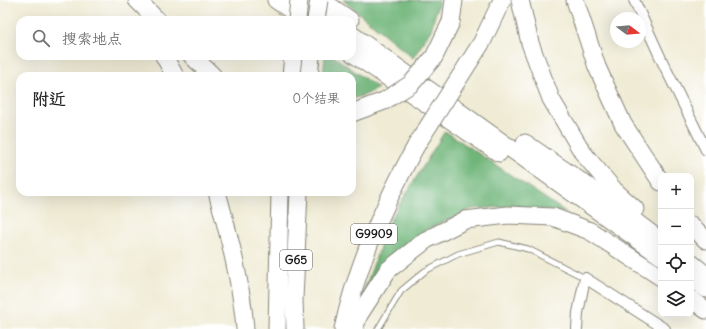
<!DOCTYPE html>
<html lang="zh">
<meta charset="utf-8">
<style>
:root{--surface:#fff;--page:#f6f6f6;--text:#222;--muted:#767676;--line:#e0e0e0}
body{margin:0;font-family:Delius,"LXGW WenKai TC",sans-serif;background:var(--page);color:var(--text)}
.controls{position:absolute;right:12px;bottom:12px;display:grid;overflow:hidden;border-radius:8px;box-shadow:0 4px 16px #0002}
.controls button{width:36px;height:36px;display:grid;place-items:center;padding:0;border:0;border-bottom:1px solid var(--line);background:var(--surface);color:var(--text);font:20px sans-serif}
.compass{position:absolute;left:610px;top:12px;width:36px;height:36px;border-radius:50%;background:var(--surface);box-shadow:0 4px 16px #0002;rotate:106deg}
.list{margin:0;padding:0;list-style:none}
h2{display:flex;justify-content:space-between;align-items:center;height:52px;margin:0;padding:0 16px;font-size:17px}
h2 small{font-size:13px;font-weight:400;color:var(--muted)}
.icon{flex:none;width:22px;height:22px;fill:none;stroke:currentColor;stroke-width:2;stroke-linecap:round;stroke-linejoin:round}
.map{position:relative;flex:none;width:706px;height:329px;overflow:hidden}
.search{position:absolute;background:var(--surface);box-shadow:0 4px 16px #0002;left:16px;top:16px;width:340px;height:44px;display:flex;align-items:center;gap:10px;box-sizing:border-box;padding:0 14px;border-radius:12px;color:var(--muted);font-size:15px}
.panel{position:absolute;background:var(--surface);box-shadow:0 4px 16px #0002;left:16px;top:72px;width:340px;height:124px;border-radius:12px}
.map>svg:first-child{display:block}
.forest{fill:#70b579;stroke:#46684a}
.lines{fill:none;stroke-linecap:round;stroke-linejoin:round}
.service-casing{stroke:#868478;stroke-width:7}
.minor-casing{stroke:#868478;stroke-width:12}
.motorway-casing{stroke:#868478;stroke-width:19}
.service{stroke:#fff;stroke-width:5}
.minor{stroke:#fff;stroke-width:10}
.motorway{stroke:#fff;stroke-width:17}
.motorway-bridge-casing{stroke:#868478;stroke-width:19;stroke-linecap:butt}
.motorway-bridge{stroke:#fff;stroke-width:17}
.labels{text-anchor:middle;stroke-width:4;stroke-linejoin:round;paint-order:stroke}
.shield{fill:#fff;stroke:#606060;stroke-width:1}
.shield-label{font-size:12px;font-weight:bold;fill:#1c1c1c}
</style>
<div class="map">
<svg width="706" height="329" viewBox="0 0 706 329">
<rect width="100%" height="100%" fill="#fff"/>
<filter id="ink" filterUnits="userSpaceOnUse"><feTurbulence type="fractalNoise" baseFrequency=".025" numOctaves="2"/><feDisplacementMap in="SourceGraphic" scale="8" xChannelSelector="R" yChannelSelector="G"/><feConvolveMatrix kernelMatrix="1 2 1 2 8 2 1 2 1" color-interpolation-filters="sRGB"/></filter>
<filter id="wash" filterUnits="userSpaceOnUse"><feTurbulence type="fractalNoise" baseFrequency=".012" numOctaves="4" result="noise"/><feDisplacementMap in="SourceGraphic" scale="16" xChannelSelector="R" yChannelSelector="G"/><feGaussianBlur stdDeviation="0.9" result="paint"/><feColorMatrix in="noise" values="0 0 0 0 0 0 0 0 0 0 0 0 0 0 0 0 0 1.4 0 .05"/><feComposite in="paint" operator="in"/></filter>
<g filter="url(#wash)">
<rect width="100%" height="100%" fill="#efebd4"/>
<g class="forest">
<path d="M343 0H439L431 30 413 58Z"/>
<path d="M325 56H333L378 88 367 94 352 99V76H323Z"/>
<path d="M445 131 567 213 518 206 472 209 427 229 389 262 359 304 390 220Z"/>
</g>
</g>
<g filter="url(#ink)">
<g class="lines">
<g class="service-casing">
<path id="service" d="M378 329 401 291 425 271 458 254 499 242 528 249 585 278"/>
</g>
<g class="minor-casing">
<g id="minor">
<path d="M634 0 663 63 706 150"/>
<path d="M577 329 578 313 585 278 665 329"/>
</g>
</g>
<g class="motorway-casing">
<g id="motorway">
<path d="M137 0 157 20"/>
<path d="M276 0 305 20"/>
<path d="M303 0 331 20"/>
<path d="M520 0 530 43 551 99 583 153 614 190 635 209"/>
<path d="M575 0 597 67 623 124 661 182"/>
<path d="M324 2 350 20"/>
<path d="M451 22 454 0"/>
<path d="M352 35 661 256"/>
<path d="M352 53 499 153"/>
<path d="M164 56 175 76"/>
<path d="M192 56 213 76"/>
<path d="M291 76 293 56"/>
<path d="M309 76 311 56"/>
<path d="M525 143 596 192 661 241"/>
<path d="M217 192C229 235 242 285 245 329"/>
<path d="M691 225 706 240"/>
<path d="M691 263 706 275"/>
<path d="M691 278 706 289"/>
<path d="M691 299 706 310"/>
<path d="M277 329 280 192"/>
<path d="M295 329 294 299 299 192"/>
<path d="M343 329C357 264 385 202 417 144"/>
<path d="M354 329 359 315 388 270 426 240 465 220 508 215 553 217 590 231 661 277"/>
</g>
</g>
<use href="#service" class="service"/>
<use href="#minor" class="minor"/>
<use href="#motorway" class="motorway"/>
<g class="motorway-bridge-casing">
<g id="motorway-bridge">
<path d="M297 20 299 0"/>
<path d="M316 20 319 0"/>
<path d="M352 113 384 101 411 84 434 57 451 22"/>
<path d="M417 144 482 42 502 0"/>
</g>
</g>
<use href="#motorway-bridge" class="motorway-bridge"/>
</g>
</g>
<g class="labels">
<g class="shield">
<rect x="351" y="224" width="46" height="20" rx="3"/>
<rect x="280" y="250" width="32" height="20" rx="3"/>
</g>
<g class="shield-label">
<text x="374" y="238">G9909</text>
<text x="296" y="264">G65</text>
</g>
</g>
</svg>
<div class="controls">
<button>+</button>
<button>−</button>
<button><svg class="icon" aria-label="locate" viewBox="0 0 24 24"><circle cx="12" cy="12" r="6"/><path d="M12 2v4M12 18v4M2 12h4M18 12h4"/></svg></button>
<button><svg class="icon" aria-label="layers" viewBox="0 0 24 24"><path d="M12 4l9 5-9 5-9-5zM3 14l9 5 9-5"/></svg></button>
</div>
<svg class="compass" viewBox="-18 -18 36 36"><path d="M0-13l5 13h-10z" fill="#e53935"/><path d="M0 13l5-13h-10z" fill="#767676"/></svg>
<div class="search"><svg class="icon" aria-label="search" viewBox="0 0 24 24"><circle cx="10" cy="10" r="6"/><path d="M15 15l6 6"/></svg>搜索地点</div>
<section class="panel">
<h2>附近<small>0个结果</small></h2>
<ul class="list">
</ul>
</section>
</div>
